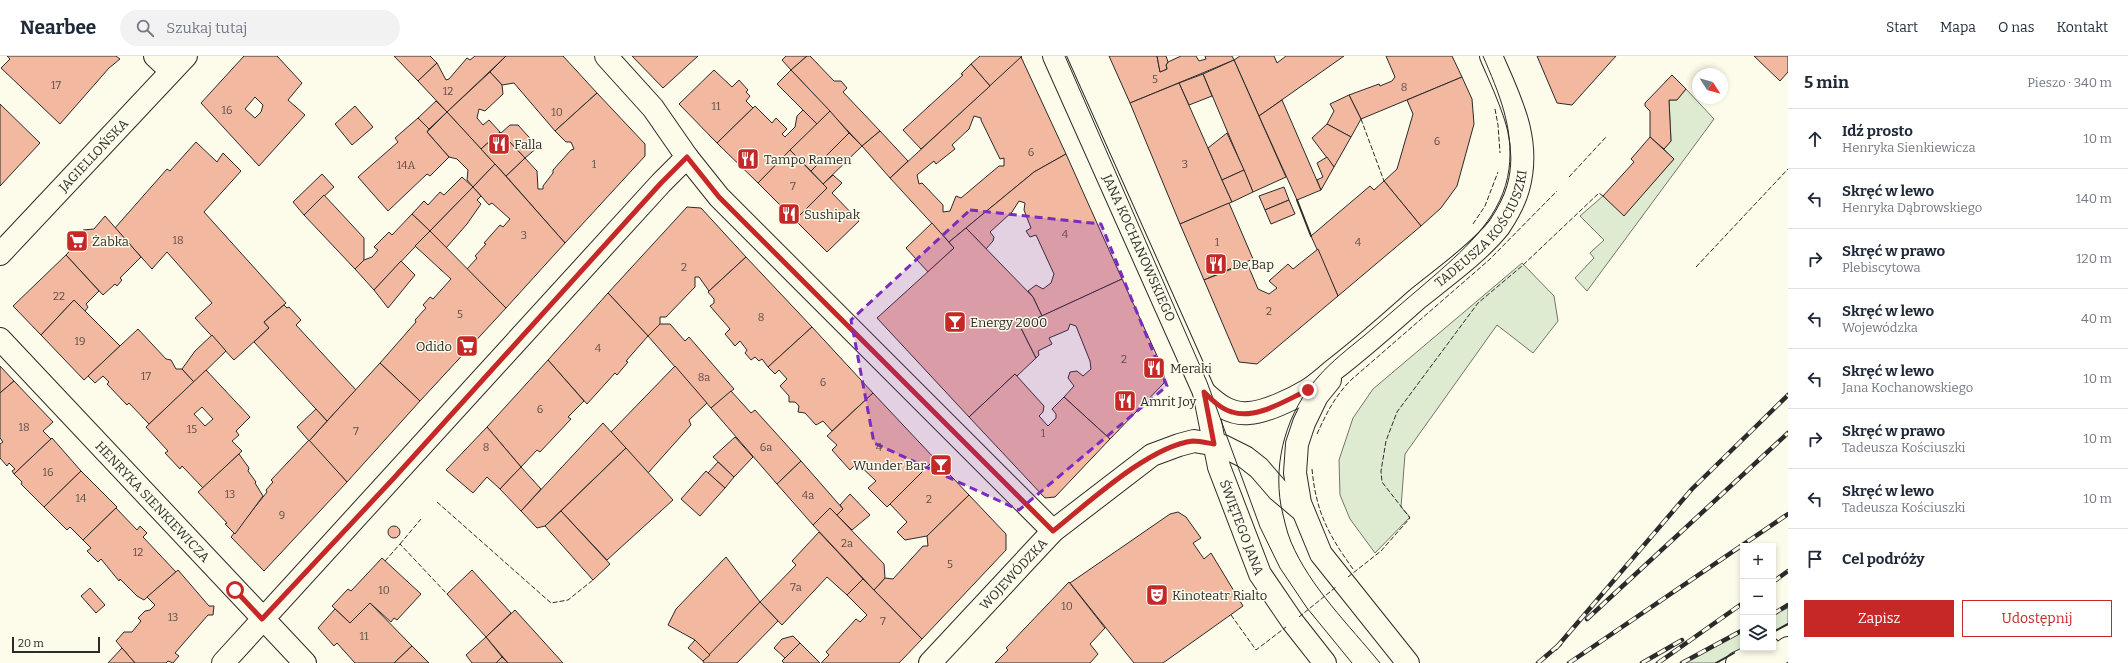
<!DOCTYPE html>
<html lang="pl">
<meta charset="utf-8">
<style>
:root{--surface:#fff;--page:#f2f2f3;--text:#1f2937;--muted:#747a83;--line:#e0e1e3;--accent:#c62828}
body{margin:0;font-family:Bitter,serif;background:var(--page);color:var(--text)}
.controls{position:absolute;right:12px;bottom:12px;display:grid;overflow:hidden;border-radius:0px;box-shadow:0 2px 6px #0003}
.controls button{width:36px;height:36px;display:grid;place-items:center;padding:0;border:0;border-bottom:1px solid var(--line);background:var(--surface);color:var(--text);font:20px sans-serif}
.compass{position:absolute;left:1692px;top:12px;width:36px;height:36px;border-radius:50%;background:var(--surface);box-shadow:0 2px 6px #0003;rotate:126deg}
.scale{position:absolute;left:12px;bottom:10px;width:88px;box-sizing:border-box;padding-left:4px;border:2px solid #2b2b2b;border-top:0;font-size:11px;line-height:14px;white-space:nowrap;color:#2b2b2b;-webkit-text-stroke:3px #fdfbea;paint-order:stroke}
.stop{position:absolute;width:12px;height:12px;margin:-9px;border:3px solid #c62828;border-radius:50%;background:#fff}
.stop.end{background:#c62828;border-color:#fff;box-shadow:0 1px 4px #0008}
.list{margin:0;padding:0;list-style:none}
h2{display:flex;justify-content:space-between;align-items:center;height:52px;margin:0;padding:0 16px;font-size:17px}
h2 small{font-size:13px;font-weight:400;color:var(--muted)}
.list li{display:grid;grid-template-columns:26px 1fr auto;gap:12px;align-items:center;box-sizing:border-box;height:60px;padding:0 16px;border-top:1px solid var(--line)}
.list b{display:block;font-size:15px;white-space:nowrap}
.list p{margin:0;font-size:13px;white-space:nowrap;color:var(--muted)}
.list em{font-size:13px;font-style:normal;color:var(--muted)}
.actions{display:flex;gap:8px;padding:12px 16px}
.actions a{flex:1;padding:9px 0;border:1px solid var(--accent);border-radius:0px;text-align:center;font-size:14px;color:var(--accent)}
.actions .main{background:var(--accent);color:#fff}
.icon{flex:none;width:22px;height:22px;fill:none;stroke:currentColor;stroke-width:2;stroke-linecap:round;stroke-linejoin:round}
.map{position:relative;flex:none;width:1788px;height:607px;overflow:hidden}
header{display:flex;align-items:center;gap:24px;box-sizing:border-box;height:56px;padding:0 20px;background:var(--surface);border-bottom:1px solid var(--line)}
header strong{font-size:19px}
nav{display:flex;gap:22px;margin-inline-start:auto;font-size:14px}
.search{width:280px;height:36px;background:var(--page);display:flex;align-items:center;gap:10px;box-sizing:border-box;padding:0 14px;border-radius:22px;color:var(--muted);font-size:15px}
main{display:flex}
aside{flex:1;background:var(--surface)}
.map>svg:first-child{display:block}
.green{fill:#deebd1;stroke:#74746e}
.building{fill:#f2b8a0;stroke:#2b2b2b;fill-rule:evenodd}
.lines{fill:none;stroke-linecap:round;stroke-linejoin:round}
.minor-casing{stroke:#2b2b2b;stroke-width:24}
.minor{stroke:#fdfbea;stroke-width:22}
.tram{stroke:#2b2b2b;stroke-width:1}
.rail-casing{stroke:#2b2b2b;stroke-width:4.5}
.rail{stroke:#fdfbea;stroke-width:3;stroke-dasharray:9;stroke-linecap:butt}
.fence{stroke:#2b2b2b;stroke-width:1;stroke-dasharray:5 2;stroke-linecap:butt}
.wall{stroke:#2b2b2b;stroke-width:2}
.route{stroke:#c62828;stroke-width:5}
.marked{fill:#7b2cbf;fill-opacity:0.2;stroke:#7b2cbf;stroke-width:3;stroke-dasharray:8 5;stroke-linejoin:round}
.labels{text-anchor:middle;stroke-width:3;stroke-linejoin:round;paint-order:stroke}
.number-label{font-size:11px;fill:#5d4e48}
.poi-label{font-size:13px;fill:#2b2b2b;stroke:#fdfbea;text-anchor:start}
.street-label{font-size:13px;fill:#2b2b2b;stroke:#fdfbea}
</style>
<header>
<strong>Nearbee</strong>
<div class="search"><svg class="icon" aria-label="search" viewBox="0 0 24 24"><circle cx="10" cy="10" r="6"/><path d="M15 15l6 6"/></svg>Szukaj tutaj</div>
<nav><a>Start</a><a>Mapa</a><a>O nas</a><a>Kontakt</a></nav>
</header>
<main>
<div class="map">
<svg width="1788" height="607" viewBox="0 0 1788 607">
<rect width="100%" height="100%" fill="#fdfbea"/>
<g class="green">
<path d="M1686 33 1714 63 1587 235 1575 222 1594 202 1590 197 1604 184 1580 160 1603 140 1624 159 1674 103 1664 93 1671 85 1669 44H1677Z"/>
<path d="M1522 207 1554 240 1558 265 1533 297 1497 269 1405 398 1401 451 1410 461 1375 497 1350 463 1340 439 1339 404 1353 362 1373 333Z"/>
<path d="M1788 552V568L1773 576V559Z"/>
<path d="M1743 574V592L1716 607H1682Z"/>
</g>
<g class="building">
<path d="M7 0H116L120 3 109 12 60 68 1 12 10 3Z"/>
<path d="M244 0H277L302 27 288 44 305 59 259 110 201 47ZM255 41 263 49 261 56 255 62 245 53Z"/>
<path d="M394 0H430L437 7 418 25Z"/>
<path d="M475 0H506L447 56 418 25 437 7 446 24 449 23 467 2 470 4Z"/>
<path d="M506 0H563L597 37 555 75 514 27 502 29 490 16Z"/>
<path d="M632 0H698L663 32Z"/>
<path d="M786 0H807L791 14 782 4Z"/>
<path d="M807 0H810L834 25H841L847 32 843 36 880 75 862 90 791 14Z"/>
<path d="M980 0H1021L1022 1 990 30 971 8Z"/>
<path d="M1109 0H1157L1160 16 1167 13 1166 9 1168 6 1181 0H1196L1199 5 1206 3 1205 0H1232L1234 4 1130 47Z"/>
<path d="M1157 0H1166L1168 6 1166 9 1167 13 1160 16Z"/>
<path d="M1240 0H1274L1277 7 1286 0H1344L1259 60 1234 4Z"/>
<path d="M1386 0H1452L1462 21 1361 63 1349 39 1379 28 1380 30 1392 25 1395 21Z"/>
<path d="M1537 0H1616L1572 49 1557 47Z"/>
<path d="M1754 0H1788V16L1780 25Z"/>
<path d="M1021 1 1066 98 1034 116 949 186 890 122ZM974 60 981 62V64L1000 103 1004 102V110H999L961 142 956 140 950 155 943 156V149L922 127 919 128 917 119 934 105 936 108 955 93 952 89 969 73Z"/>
<path d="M1234 4 1286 121 1253 136 1203 18Z"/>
<path d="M971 8 990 30 921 93 903 74 963 19 961 18Z"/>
<path d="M714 14 732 31 739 24 748 34 746 36 750 40 746 45 753 52 717 87 679 48Z"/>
<path d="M791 14 830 55 817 68 777 28Z"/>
<path d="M490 16 502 29 503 38 485 55 479 53 477 62 483 69 489 64 500 76 481 93 447 56Z"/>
<path d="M1203 18 1212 40 1189 49 1179 27Z"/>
<path d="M1672 19 1686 33 1677 44H1669L1671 85 1664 93 1650 81V55L1645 50V47Z"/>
<path d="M1462 21 1472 43 1474 68 1457 130 1441 152 1421 170 1384 125 1397 113 1413 58 1407 44Z"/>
<path d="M1179 27 1232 146 1180 168 1130 47Z"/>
<path d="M597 37 645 88V100L565 187 506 120 525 102 537 115 538 133H543V130L553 117V114L571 94 574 93 571 86H566L555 75Z"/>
<path d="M1349 39 1361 63 1351 81 1327 68 1334 55 1330 48Z"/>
<path d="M1282 44 1321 134 1297 144 1259 60Z"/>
<path d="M436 45 447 56 429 73 418 62Z"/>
<path d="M0 48 40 87 0 130Z"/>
<path d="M355 50 373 71 352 89 335 68Z"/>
<path d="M755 50 772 67 776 62 787 73 782 78 785 81 795 71 797 60 803 54 817 68 758 127 717 87Z"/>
<path d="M830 55 849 77 811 115 790 94Z"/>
<path d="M447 56 495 108 473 131 467 124 468 114 457 103 449 101 427 76Z"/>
<path d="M418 62 429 73 427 76 449 101 430 120 427 118 388 155 358 121 398 86 395 82Z"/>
<path d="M1327 68 1351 81 1334 111 1312 82Z"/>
<path d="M510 69H518L538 91 525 102 501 77Z"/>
<path d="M880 75 908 105 890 122 862 90Z"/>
<path d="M500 76 525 102 506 120 481 93Z"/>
<path d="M849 77 862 90 823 128 811 115Z"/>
<path d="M1227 77 1244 114 1222 124 1208 92Z"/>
<path d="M1650 81 1674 103 1624 160 1603 140 1634 106 1631 103Z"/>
<path d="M196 86 217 106 223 97 241 115 204 156 286 247 264 266 269 272 234 304 195 262 212 247 167 196 152 213 115 172 167 113 170 115Z"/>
<path d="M790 94 827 132 795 164 758 127Z"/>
<path d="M1066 98 1122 223 1042 260 1033 241 1028 235 1036 229 1043 233 1051 227 1054 218 1036 179 1030 181 1026 175 1031 172 1024 154 1025 147 1019 145 1012 156 990 176 994 181 993 185 986 193 966 172 1034 116Z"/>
<path d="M1327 101 1334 111 1321 134 1317 124 1323 121 1317 107Z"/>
<path d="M495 108 565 187 506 252 467 213 477 202 475 200 486 188 484 187 500 169 503 171 510 163 492 147 489 149 473 131Z"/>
<path d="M1244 114 1253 136 1232 146 1222 124Z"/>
<path d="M322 118 334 131 304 159 293 146Z"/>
<path d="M833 119 842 127 832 137 859 165 827 196 795 164 827 132 823 128Z"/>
<path d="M462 121 473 131 430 175 412 158 424 145 428 149 440 136 444 139Z"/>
<path d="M1384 125 1421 170 1338 240 1311 180 1370 130 1374 134Z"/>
<path d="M473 131 481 140 477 144 481 148 467 168 446 192 430 175Z"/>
<path d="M1284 131 1289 144 1265 154 1259 140Z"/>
<path d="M324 139 364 182V204L355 213 304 159Z"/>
<path d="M1289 144 1295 158 1271 168 1265 154Z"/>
<path d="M1229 147 1253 203 1204 224 1180 168Z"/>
<path d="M687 151 701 152 746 201 709 235 699 221H695V231L666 261H660V268L648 280 608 237Z"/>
<path d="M412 158 430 175 374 234 355 213 364 204 372 201 378 194 374 191 389 176 392 179Z"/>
<path d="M105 160 141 201 120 222 122 224 117 230 115 228 103 239 66 199 77 187 78 181 83 174 94 173Z"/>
<path d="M932 167 954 192 928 216 906 192Z"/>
<path d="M966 172 1033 241 1042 260 1020 270 1036 302 1017 320 1015 318 969 361 877 262 954 192 949 186Z"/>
<path d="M430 175 506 252 420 345 380 307 416 266 415 264 426 252 423 249 430 241 433 243 451 223 415 190Z"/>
<path d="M1318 193 1338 240 1257 308 1239 306 1204 224 1247 207 1258 233 1269 238 1277 232 1269 225 1288 208 1293 213Z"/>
<path d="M66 199 99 235 86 248 88 251 85 255 74 244 41 279 13 250Z"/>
<path d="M746 201 812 271 768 311 762 303 759 305 755 301 751 304 745 297 747 294 740 285 735 290 725 278 730 273 710 250 714 247V243L708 236Z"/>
<path d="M401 205 415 219 388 252 374 234Z"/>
<path d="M1122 223 1164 315V327L1110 383 1064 341 1074 330 1068 322 1070 316 1077 315 1083 320 1091 313 1090 305 1076 270 1070 268 1068 274 1049 282 1052 288 1038 295 1039 299 1036 302 1020 270Z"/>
<path d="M608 237 648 280 626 305 628 306 617 319 615 317 587 348 548 304Z"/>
<path d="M74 244 120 290 84 324 41 279Z"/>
<path d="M284 249 287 252 289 251 301 264 296 269 356 334 327 365 254 286 269 272 264 266Z"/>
<path d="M660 268H670L685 285 689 281 734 333 711 352 648 280Z"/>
<path d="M812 271 873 337 832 375 823 365 816 369 805 357 798 356 799 350 795 346H789V340L780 330 787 323 779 314 775 318 768 311Z"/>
<path d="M138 273 166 303 171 304 176 313H182L194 326 149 368 129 347 127 349 107 328 109 326 103 320 95 327 88 320Z"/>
<path d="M212 279 226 295 194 326 182 313 195 295Z"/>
<path d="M548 304 584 345 568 361 571 363 540 396 537 394 521 411 487 371Z"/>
<path d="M380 307 420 345 347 426 309 385Z"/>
<path d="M0 310 14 325 0 337Z"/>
<path d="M675 310 707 347 689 364 691 369 648 417 611 376Z"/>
<path d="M206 314 250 361 236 375 239 379 232 385 242 395 203 432 182 410 180 413 165 397 168 395 146 371ZM202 351 213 363 205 370 194 358Z"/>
<path d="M1015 318 1044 350 1043 356 1039 360 1048 370 1056 362V358L1052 353 1064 341 1110 383 1055 441 1045 442 969 361Z"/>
<path d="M14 325 53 366 43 375 51 383 14 418 12 415 15 413 9 407 7 410 0 402V388L3 386 0 382V337Z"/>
<path d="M731 335 751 357 755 354 801 405 777 428 711 352Z"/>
<path d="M873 337 935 403 887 451 868 432 876 425 857 407 850 414 832 394 837 389 827 380Z"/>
<path d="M316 353 327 365 309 385 297 371Z"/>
<path d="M603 367 626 392 545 470 537 472 521 455Z"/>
<path d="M487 371 521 411 500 433 487 421 473 437 446 414Z"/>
<path d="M735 381 753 401 734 421 713 401Z"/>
<path d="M52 382 81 415 44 451 21 428 22 426 14 418Z"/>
<path d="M309 384 347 426 264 515 231 481 267 436 266 434 273 426 271 424Z"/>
<path d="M626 392 673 444 607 504 561 455Z"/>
<path d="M239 398 249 412 248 415 256 426 255 427 263 440 235 478 225 468 227 467 198 436Z"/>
<path d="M935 403 969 439 927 480 905 484 897 476 907 466 890 448Z"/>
<path d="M801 405 843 453 837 459 830 452 813 469 777 428Z"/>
<path d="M718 406 734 421 725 432 708 417Z"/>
<path d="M521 411 541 433 521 455 500 433Z"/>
<path d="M81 415 117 451 83 484 70 471 67 474 44 451Z"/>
<path d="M706 415 725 432 700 460 681 443Z"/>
<path d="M850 438 870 459 852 474 837 459 843 453 840 449Z"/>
<path d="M969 439 1006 478V494L922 583 874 534 885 522 893 523 923 490H928L927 480Z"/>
<path d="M116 452 137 474 140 470 147 477 143 481 176 516 144 544 137 540 120 523 119 525 101 503 98 506 87 495 91 492 83 484Z"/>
<path d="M830 452 884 508 885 522 874 534 813 469Z"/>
<path d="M561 455 610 508 593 524 545 470Z"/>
<path d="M1178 456 1186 461 1201 482 1193 487 1204 503 1211 497 1243 550 1163 607H1134L1070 527 1170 458Z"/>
<circle cx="394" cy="476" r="6"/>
<path d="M819 476 863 523 847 539 827 521 782 569 760 546 796 509 792 505Z"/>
<path d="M726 501 760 546 710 599 695 584 668 569 676 553Z"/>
<path d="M382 502 421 538 397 564 394 562 391 566 370 547 350 567 332 550 348 533 351 535Z"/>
<path d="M178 514 209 550H214L213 559H208L175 597 179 600 173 607 168 605 166 607H135L116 585 124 576H132L141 565 138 562 145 555 150 554 155 549 147 541Z"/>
<path d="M472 514 511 557 486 581 447 538Z"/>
<path d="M863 523 922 583 899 607H821L829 599 826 596 856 563 860 566 867 559 847 539Z"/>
<path d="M1069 526 1105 572 1090 588 1098 598 1090 607H995L1008 594 1006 592Z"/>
<path d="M90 532 105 549 96 557 81 540Z"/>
<path d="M760 546 778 565 737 607H704L703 605Z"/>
<path d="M370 547 412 590 394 607H355L337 587 334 590 318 572 335 553 350 567Z"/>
<path d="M515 554 563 607H508L486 581Z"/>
<path d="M793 580 800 587 785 602 774 592 782 583Z"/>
<path d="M486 581 502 601 496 607H472L466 599Z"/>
<path d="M695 584 710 599 703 605 688 592Z"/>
<path d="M800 587 820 607H784L782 605Z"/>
<path d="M412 590 429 607H394Z"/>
<path d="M122 592 135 607H108Z"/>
<path d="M502 601 508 607H496Z"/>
</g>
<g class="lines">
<g class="minor-casing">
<g id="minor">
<path d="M155 0 171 15"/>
<path d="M606 0 653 52 687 101 719 141 1053 475"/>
<path id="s1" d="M1054 0 1204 336 1219 411 1260 518 1292 565 1325 607"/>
<path id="s2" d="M0 198 186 0"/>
<path id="s3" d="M0 283 305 607"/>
<path d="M1330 324 1317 340 1304 367 1297 388 1295 417 1300 447 1321 498 1408 607"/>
<path id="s4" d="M1204 336C1217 348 1230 359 1249 357 1266 356 1293 343 1308 334 1316 329 1324 322 1332 315 1361 293 1389 268 1417 243 1443 222 1479 196 1499 171 1507 159 1514 147 1518 133 1532 84 1510 44 1491 0"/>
<path d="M223 607 661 127 687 101"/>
<path id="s5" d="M930 607 1053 475 1152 399 1179 389 1194 385 1223 390 1245 401 1259 412 1278 434 1303 455"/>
<path d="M1737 607 1769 592"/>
<path d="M1767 607 1788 592"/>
</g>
</g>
<use href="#minor" class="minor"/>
<g class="tram">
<path d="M1065 0 1207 326 1260 471 1280 512 1307 552 1352 607"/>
<path d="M1380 607C1349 569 1310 531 1291 486 1286 474 1284 462 1281 450 1273 404 1287 356 1318 321 1332 305 1349 292 1365 279 1388 259 1412 239 1435 219 1468 190 1503 159 1509 113 1514 72 1499 37 1483 0"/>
</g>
<g class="rail-casing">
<g id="rail">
<path d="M1773 526 1788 515"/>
<path d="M1773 558 1788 549"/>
<path d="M1587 563 1788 377"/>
<path d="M1556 592 1692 433 1788 339"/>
<path d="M1538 607 1560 588"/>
<path d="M1569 607 1788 458"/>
<path d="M1642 607 1682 584"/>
<path d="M1658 607 1743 547"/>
<path d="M1682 607 1743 574"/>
</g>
</g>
<use href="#rail" class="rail"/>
<g class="fence">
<path d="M1495 53 1498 69 1500 97"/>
<path d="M1361 63 1384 125"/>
<path d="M1569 121 1607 80"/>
<path d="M1473 168 1485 150 1498 116"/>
<path d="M1696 211 1788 113"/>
<path d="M1317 378C1326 358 1335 340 1351 324L1489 204 1557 135"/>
<path d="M1312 413C1316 456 1328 478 1353 513"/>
<path d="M437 446 551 547 568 544 593 524"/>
<path d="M400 488 421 463"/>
<path d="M385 505 400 488 447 538"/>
<path d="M1348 521 1381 495 1410 462 1382 426 1381 415 1386 385 1397 356 1478 247 1522 210 1599 137 1603 140"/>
<path d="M1231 559 1256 594 1286 571"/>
<path d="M1299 561 1336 531"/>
</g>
<g class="wall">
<path d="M1297 144 1311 180"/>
<path d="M1773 576 1788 568"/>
<path d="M1716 607 1734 597"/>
</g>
</g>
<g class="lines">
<path class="route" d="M235 534 262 563 393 423 661 127 687 101 719 141 1053 475C1087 448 1149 390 1193 385 1200 385 1208 387 1214 388L1204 336C1212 344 1221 353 1232 356 1256 364 1286 344 1308 334"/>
</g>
<path class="marked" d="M970 154 1101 168 1167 330 1019 454 874 387 851 264Z"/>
<defs>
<g id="restaurant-square" transform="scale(1.15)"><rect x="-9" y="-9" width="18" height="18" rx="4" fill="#c62828" stroke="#fdfbea"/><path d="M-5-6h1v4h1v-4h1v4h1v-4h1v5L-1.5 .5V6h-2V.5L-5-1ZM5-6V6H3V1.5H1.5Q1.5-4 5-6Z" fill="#fff"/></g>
<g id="supermarket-square" transform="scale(1.15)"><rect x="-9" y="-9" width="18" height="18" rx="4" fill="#c62828" stroke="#fdfbea"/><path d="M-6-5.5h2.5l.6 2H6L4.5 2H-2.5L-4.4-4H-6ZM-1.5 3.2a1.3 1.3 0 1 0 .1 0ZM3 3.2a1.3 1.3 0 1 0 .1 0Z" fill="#fff"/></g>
<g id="bar-square" transform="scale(1.15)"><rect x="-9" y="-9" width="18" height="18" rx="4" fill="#c62828" stroke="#fdfbea"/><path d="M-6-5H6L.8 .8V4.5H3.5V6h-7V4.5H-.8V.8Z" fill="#fff"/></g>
<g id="theatre-square" transform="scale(1.15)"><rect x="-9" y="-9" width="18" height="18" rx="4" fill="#c62828" stroke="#fdfbea"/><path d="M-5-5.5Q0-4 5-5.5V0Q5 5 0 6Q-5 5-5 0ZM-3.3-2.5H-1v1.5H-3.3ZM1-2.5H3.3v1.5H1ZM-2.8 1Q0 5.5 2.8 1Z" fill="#fff"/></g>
</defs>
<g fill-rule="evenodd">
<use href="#restaurant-square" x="499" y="88"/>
<use href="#restaurant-square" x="748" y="103"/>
<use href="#restaurant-square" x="789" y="158"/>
<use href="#supermarket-square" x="77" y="185"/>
<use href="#restaurant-square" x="1216" y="208"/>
<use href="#bar-square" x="955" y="266"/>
<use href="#supermarket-square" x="467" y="290"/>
<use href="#restaurant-square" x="1154" y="312"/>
<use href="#restaurant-square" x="1125" y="345"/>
<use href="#bar-square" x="941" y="409"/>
<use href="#theatre-square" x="1157" y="539"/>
</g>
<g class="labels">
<g class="number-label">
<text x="1155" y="27">5</text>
<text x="56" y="33">17</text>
<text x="1404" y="35">8</text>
<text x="448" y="39">12</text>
<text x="716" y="54">11</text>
<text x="227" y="58">16</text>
<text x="557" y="60">10</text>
<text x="1437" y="89">6</text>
<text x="1031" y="100">6</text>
<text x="594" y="112">1</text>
<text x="1185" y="112">3</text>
<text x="406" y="113">14A</text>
<text x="793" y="134">7</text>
<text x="1065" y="182">4</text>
<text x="524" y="183">3</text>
<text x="178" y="188">18</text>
<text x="1217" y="190">1</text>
<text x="1358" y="190">4</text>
<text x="684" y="215">2</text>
<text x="59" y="244">22</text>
<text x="1269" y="259">2</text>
<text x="460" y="262">5</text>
<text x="761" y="265">8</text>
<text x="80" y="289">19</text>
<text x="598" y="296">4</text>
<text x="1124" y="307">2</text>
<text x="146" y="324">17</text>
<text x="704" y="325">8a</text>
<text x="823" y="330">6</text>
<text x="540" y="357">6</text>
<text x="24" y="375">18</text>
<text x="192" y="377">15</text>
<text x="356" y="379">7</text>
<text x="1043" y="381">1</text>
<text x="486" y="395">8</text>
<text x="766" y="395">6a</text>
<text x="879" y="395">4</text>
<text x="48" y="420">16</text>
<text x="230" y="442">13</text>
<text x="808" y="443">4a</text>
<text x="81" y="446">14</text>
<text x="929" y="447">2</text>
<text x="282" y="463">9</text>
<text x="847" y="491">2a</text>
<text x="138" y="500">12</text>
<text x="950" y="512">5</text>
<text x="796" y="535">7a</text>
<text x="384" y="538">10</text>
<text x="1067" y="554">10</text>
<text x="173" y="565">13</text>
<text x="883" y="569">7</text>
<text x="364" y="584">11</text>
</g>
<g class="poi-label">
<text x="514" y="93">Falla</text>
<text x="764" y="108">Tampo Ramen</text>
<text x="804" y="163">Sushipak</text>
<text x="92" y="190">Żabka</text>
<text x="1232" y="213">De Bap</text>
<text x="970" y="271">Energy 2000</text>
<text x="452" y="295" text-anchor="end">Odido</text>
<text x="1170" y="317">Meraki</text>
<text x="1140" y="350">Amrit Joy</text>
<text x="926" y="414" text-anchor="end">Wunder Bar</text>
<text x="1172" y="544">Kinoteatr Rialto</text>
</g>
<g class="street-label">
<text dy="5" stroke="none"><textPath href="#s2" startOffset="136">JAGIELLOŃSKA</textPath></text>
<text dy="5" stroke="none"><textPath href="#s4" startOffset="355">TADEUSZA KOŚCIUSZKI</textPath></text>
<text dy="5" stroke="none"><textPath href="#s1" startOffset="210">JANA KOCHANOWSKIEGO</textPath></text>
<text dy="5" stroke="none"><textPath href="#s3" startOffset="223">HENRYKA SIENKIEWICZA</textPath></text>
<text dy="5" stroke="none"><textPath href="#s1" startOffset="509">ŚWIĘTEGO JANA</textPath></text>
<text dy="5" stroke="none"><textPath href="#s5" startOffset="122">WOJEWÓDZKA</textPath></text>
</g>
</g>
</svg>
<div class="controls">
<button>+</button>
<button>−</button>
<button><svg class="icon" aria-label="layers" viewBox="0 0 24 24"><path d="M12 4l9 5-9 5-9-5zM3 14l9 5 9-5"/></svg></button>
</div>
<svg class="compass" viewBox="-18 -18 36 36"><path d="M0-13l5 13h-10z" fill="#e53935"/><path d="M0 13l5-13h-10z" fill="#747a83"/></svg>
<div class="scale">20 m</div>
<div class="stop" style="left:235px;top:534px"></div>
<div class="stop end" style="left:1308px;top:334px"></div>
</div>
<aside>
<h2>5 min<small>Pieszo · 340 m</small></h2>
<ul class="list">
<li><svg class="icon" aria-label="ahead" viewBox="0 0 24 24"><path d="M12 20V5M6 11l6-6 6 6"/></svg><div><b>Idź prosto</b><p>Henryka Sienkiewicza</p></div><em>10 m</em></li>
<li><svg class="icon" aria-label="left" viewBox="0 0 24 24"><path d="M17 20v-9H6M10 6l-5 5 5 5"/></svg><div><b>Skręć w lewo</b><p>Henryka Dąbrowskiego</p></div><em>140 m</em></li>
<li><svg class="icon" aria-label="right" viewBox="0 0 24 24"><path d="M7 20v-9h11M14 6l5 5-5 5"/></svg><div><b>Skręć w prawo</b><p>Plebiscytowa</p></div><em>120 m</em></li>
<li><svg class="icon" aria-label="left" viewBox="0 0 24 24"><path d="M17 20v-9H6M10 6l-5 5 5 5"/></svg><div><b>Skręć w lewo</b><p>Wojewódzka</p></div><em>40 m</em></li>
<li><svg class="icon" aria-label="left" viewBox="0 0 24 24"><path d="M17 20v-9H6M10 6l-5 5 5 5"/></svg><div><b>Skręć w lewo</b><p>Jana Kochanowskiego</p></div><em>10 m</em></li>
<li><svg class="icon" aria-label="right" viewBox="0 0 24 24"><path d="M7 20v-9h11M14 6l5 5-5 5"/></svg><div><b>Skręć w prawo</b><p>Tadeusza Kościuszki</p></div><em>10 m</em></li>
<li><svg class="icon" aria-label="left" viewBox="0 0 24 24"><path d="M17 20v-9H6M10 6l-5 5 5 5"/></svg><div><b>Skręć w lewo</b><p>Tadeusza Kościuszki</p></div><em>10 m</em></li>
<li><svg class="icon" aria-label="arrive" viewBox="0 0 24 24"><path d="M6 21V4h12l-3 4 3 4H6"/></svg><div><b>Cel podróży</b></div></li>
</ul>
<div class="actions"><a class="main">Zapisz</a><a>Udostępnij</a></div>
</aside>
</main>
